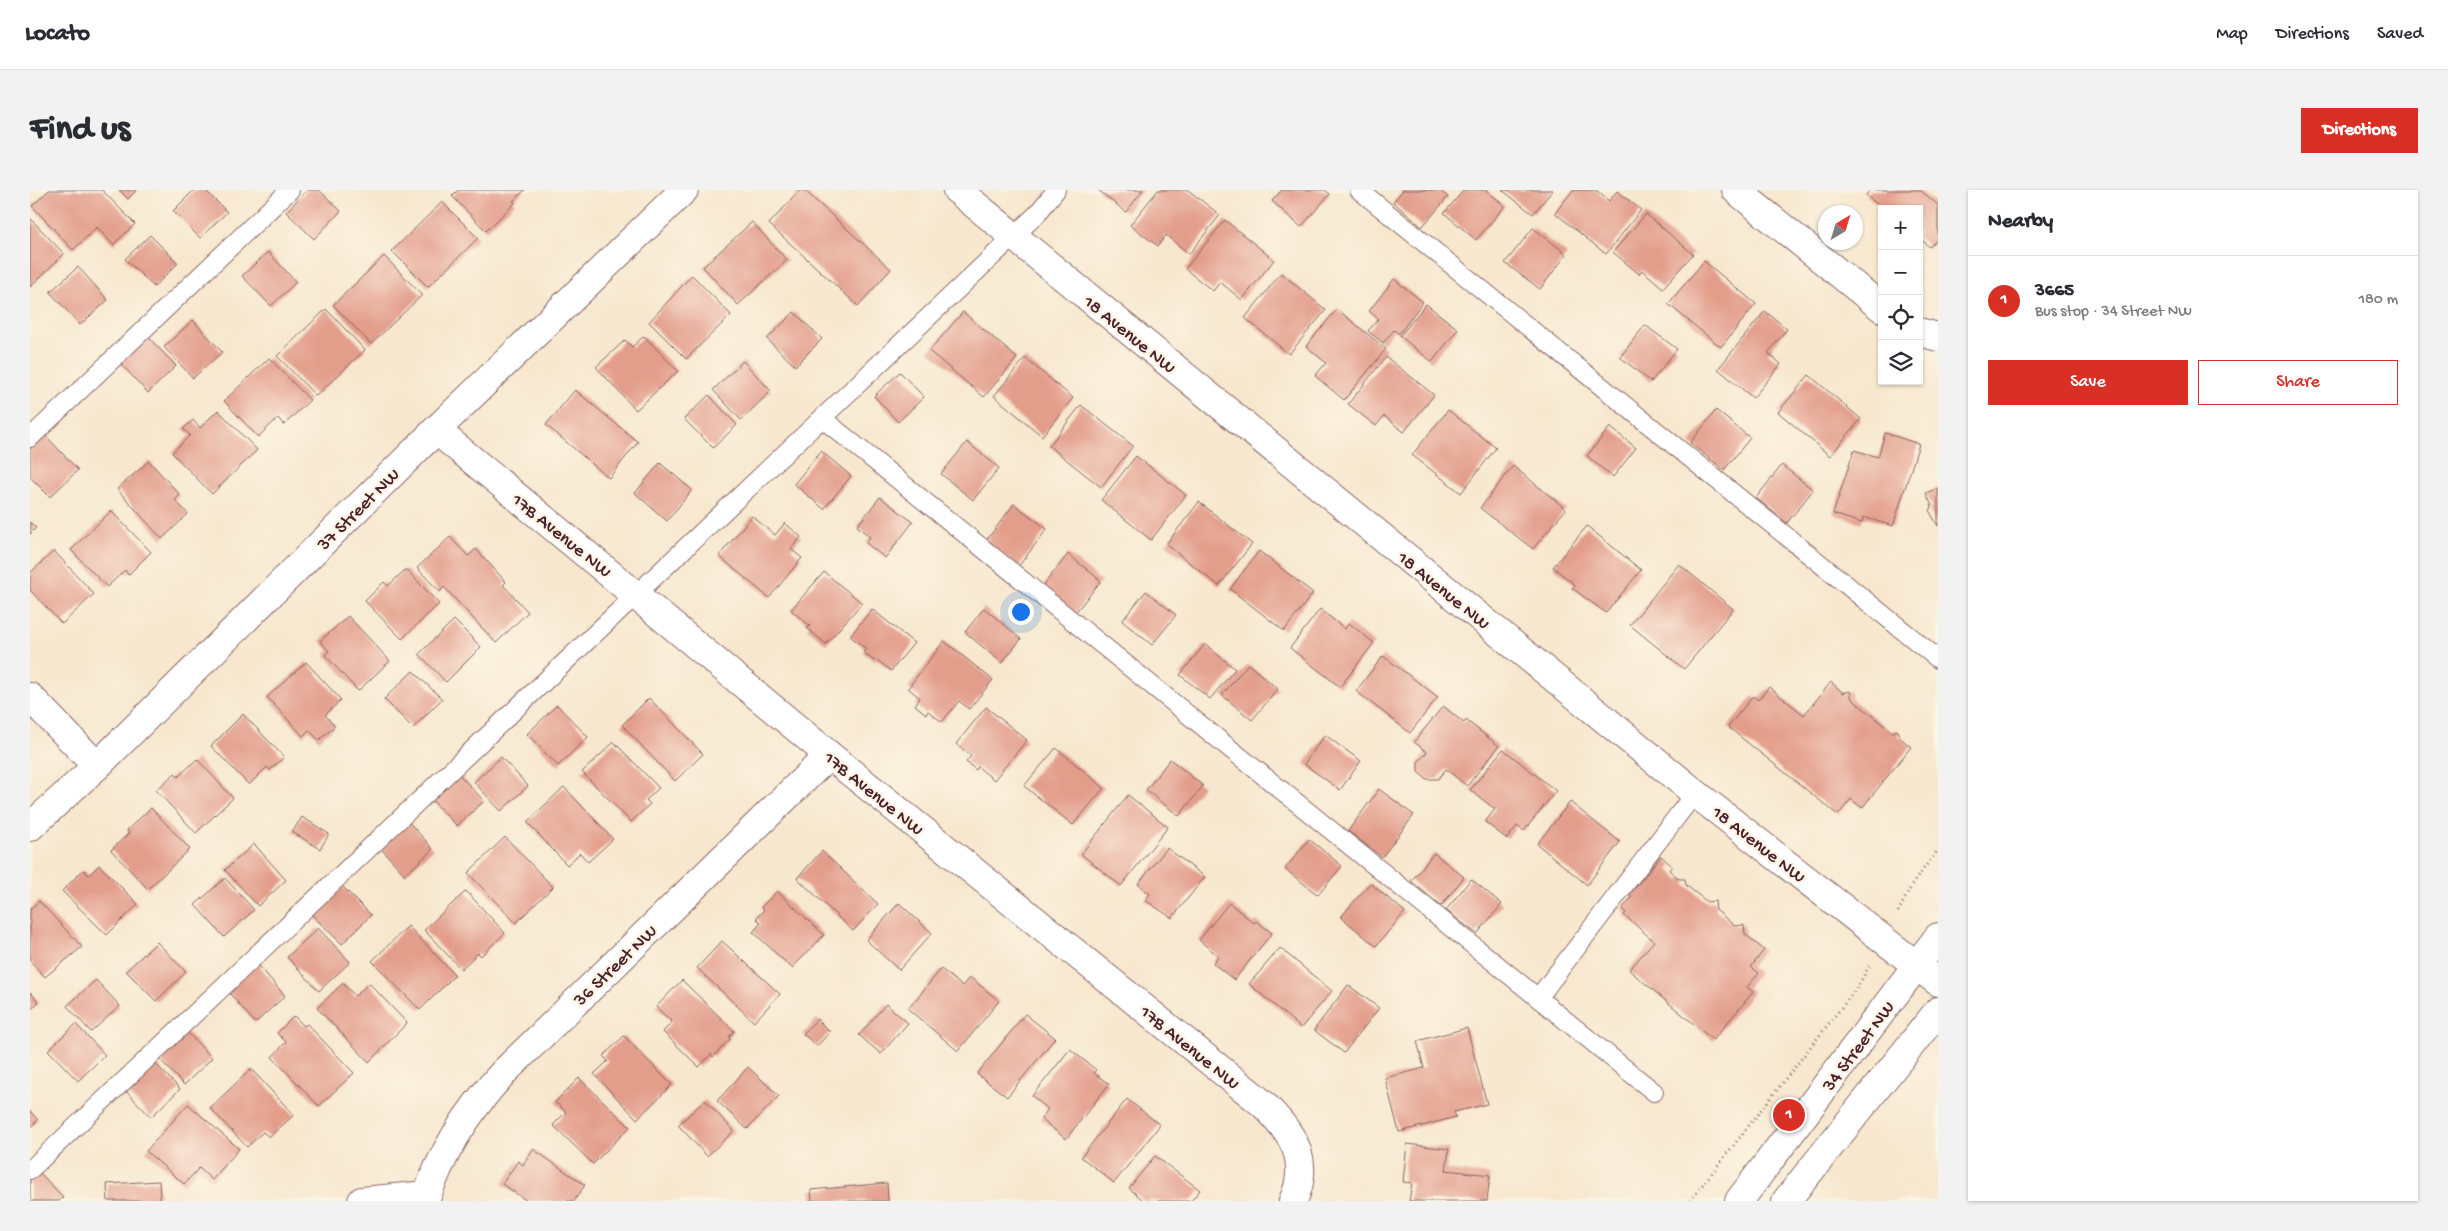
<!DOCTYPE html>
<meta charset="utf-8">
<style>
:root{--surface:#fff;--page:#f2f2f3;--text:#2b2b33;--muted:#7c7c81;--line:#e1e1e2;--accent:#d93025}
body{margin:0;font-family:"Gochi Hand",sans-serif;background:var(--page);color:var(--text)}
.controls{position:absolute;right:15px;top:15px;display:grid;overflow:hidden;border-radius:0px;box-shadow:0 1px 4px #0004}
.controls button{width:45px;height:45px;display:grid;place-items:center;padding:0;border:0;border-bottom:1px solid var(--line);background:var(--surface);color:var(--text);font:25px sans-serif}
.compass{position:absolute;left:1788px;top:15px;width:45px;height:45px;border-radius:50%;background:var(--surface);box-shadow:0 1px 4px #0004;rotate:38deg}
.you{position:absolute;left:990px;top:421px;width:18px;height:18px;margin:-12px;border:4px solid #fff;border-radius:50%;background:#1a73e8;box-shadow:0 0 0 8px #1a73e833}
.badge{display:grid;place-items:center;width:32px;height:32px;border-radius:50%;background:var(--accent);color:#fff;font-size:16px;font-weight:700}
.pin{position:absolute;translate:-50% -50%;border:2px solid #fff;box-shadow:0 1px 5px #0006}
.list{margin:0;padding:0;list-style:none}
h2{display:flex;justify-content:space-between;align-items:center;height:65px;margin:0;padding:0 20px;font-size:21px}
h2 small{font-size:16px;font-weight:400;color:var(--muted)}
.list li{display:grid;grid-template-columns:32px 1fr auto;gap:15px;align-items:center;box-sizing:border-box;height:90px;padding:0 20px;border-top:1px solid var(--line)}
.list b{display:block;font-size:19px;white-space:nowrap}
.list p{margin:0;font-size:16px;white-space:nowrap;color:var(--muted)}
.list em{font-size:16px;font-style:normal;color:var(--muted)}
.actions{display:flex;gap:10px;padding:15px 20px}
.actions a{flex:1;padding:11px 0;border:1px solid var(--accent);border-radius:0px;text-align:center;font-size:18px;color:var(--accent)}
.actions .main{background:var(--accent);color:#fff}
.icon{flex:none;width:28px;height:28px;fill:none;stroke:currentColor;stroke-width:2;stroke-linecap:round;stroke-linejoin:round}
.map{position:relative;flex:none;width:1908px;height:1011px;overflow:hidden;border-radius:0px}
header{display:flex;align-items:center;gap:30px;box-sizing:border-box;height:70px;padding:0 25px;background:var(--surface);border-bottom:1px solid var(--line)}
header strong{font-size:24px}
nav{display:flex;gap:28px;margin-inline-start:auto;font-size:18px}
.intro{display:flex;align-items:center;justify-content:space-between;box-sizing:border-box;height:120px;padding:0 30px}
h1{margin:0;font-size:35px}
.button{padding:12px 22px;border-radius:0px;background:var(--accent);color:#fff;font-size:18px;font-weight:700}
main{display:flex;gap:30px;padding:0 30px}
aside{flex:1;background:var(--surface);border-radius:0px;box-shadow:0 1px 4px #0004}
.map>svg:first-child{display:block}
.building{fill:#e39d8b}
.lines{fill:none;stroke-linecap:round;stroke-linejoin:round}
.service-casing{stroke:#876564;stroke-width:20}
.minor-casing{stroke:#876564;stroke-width:30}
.tertiary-casing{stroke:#876564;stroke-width:30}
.secondary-casing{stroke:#876564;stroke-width:30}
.path{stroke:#876564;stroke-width:3;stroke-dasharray:1 4;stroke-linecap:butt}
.service{stroke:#fff;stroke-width:18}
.minor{stroke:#fff;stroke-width:28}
.tertiary{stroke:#fff;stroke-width:28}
.secondary{stroke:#fff;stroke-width:28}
.labels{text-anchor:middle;stroke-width:5;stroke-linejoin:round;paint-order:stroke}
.street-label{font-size:19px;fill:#4a1f2b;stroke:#fcf5e5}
</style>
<header>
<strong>Locato</strong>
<nav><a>Map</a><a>Directions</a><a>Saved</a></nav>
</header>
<div class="intro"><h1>Find us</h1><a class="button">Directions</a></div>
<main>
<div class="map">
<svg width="1908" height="1011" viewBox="0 0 1908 1011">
<rect width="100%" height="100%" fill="#fcf5e5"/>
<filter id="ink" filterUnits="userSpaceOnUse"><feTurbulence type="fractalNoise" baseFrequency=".02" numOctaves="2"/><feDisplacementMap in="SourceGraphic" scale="10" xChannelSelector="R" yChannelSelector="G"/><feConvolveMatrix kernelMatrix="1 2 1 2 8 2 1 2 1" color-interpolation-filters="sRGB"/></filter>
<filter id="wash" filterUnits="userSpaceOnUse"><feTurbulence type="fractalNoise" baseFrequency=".0096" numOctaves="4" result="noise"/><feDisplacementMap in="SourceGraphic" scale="20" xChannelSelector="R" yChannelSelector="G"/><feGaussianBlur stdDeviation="1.12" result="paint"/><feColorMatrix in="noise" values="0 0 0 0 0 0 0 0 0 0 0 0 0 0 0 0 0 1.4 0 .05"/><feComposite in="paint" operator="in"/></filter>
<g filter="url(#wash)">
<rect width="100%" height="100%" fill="#f7e7ce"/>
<g id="blocks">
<g class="building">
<path d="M19 0H72L105 34 83 55 67 37 43 60 2 16Z"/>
<path d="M89 0H107L98 9Z"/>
<path d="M164 0H175L197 22 170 48 143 21Z"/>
<path d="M277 0H289L311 21 284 49 256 22Z"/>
<path d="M428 0H495L483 11 485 13 456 41 422 6Z"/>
<path d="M770 0H774L861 79 828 116 739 34Z"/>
<path d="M1068 0H1113L1096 22Z"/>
<path d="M1128 0H1158L1190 25 1159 64 1136 45 1128 56 1100 35Z"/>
<path d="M1252 0H1295L1300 4 1271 37 1242 11Z"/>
<path d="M1373 0H1409L1418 7 1392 37 1363 12Z"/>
<path d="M1434 0H1456L1475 16 1446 50 1414 23Z"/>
<path d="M1472 0H1523L1503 24Z"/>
<path d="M1543 0H1566L1579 11 1587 1 1611 20 1576 64 1525 23Z"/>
<path d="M1840 0H1890L1908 15V48L1900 57 1889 48V19H1853L1836 5Z"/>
<path d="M412 12 448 48 398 97 362 61Z"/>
<path d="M1616 24 1663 64 1633 98 1612 80 1609 84 1583 62Z"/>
<path d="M0 28 34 64 0 97Z"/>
<path d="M1195 30 1244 70 1212 110 1190 92 1183 101 1155 79Z"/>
<path d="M722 32 757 70 708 115 673 77Z"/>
<path d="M1503 38 1537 64 1510 99 1475 73Z"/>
<path d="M120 45 148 73 124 97 95 69Z"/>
<path d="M238 62 266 92 241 116 212 86Z"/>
<path d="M354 66 392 105 341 154 303 115Z"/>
<path d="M1674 71 1726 114 1691 157 1638 114Z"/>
<path d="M48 77 78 110 50 135 20 102Z"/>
<path d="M1251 83 1296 120 1259 164 1215 128Z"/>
<path d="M662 85 701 125 656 169 619 132Z"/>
<path d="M1364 89 1393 112 1369 144 1364 140 1353 153 1338 141 1348 129 1339 121Z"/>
<path d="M1396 114 1428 139 1402 172 1370 146Z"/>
<path d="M296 119 335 160 286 206 247 166Z"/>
<path d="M1307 119 1356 159 1314 210 1285 186 1296 173 1276 156Z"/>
<path d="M1735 121 1757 139 1738 163 1751 174 1723 208 1688 179Z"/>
<path d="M764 122 792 149 765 176 737 149Z"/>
<path d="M933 122 987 168 954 207 899 161Z"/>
<path d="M163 130 192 162 163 188 134 157Z"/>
<path d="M1615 135 1647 159 1621 192 1590 167Z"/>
<path d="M614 146 648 181 606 220 566 177 595 150 602 157Z"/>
<path d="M118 147 146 176 118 203 90 173Z"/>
<path d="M1356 167 1404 205 1374 242 1354 226 1346 236 1318 214Z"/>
<path d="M239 168 280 210 254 235 248 228 228 247 194 211Z"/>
<path d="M995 168 1043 208 1012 246 964 206Z"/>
<path d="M713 171 741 201 711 230 683 200Z"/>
<path d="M870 182 894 207 868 232 844 206Z"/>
<path d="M1779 185 1831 229 1800 266 1748 222Z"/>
<path d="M545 200 608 252 579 288 516 235Z"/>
<path d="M679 205 707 235 683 258 654 229Z"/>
<path d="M1051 215 1103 256 1071 297 1019 256Z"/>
<path d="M188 220 227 260 182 304 142 263 160 245 153 239 163 230 170 238Z"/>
<path d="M1418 220 1466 258 1431 303 1382 265Z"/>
<path d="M1686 220 1720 248 1694 280 1660 253Z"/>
<path d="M1580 237 1606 258 1583 287 1557 266Z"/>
<path d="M1855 243 1889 254 1863 336 1833 327 1832 333 1803 324 1824 260 1848 267Z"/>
<path d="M15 245 48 280 20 307 0 287V259Z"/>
<path d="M937 252 969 278 943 310 911 284Z"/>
<path d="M791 261 821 286 794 319 764 294Z"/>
<path d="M1106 266 1156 305 1121 350 1071 310Z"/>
<path d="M119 271 150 305 145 310 158 324 132 349 87 299Z"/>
<path d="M630 273 662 300 637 331 605 303Z"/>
<path d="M1752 275 1783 300 1757 333 1726 308Z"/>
<path d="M1483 276 1536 319 1503 359 1450 318Z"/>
<path d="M1908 298V336L1900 322 1902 316 1896 303Z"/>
<path d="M850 307 883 332 855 368 836 353 840 347 827 336Z"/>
<path d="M1169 312 1222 354 1189 396 1136 354Z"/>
<path d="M984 314 1017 339 988 377 955 352Z"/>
<path d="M81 321 121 362 98 385 95 380 77 397 41 360Z"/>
<path d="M722 326 745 345 755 333 771 347 761 359 772 368 739 408 689 366Z"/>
<path d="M0 332 6 338 0 344Z"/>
<path d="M1557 336 1611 380 1576 423 1542 398 1545 395 1523 377Z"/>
<path d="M420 347 438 366 446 359 476 392 473 395 498 422 466 453 414 397 410 402 387 378Z"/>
<path d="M24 361 64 404 32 434 0 400V383Z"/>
<path d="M1229 361 1283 403 1254 441 1200 399Z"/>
<path d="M1038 364 1071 391 1044 424 1012 397Z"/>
<path d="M1649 374 1703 419 1654 479 1600 435Z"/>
<path d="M376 379 409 414 372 449 335 411 354 392 358 396Z"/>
<path d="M794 382 832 413 796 454 777 438 780 436 761 420Z"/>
<path d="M1116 401 1146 425 1122 455 1092 431Z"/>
<path d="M954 418 991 449 972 473 935 442Z"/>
<path d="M842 419 884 453 861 481 846 469 844 471 833 462 836 459 820 446Z"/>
<path d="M1290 419 1315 439 1319 433 1344 453 1310 497 1260 458Z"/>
<path d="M318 426 360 471 328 501 295 465 299 461 290 451Z"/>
<path d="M424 430 451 457 416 492 389 464Z"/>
<path d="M914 451 963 490 939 519 929 511 912 532 898 521 896 524 885 515 890 508 878 498Z"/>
<path d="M1175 454 1205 479 1180 509 1150 485Z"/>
<path d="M1353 466 1408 507 1380 543 1326 501Z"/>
<path d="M276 472 311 510 295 525 305 536 289 550 279 540 273 546 237 507Z"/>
<path d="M1218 474 1248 499 1222 530 1192 505Z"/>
<path d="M383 481 412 509 383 538 354 509Z"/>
<path d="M1801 492 1813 503 1820 501 1822 509 1862 542 1867 540 1869 547 1881 557 1832 618 1821 609 1808 625 1698 537 1723 506 1728 510 1739 497 1774 525Z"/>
<path d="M619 508 673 564 645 591 592 535Z"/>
<path d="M527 515 558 547 528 576 497 544Z"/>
<path d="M1413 516 1434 533 1436 530 1469 556 1437 596 1416 579 1408 589H1396L1388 582V572L1397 562 1384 552Z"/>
<path d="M956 517 997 550 964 590 948 577 946 580 936 572 941 566 926 554Z"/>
<path d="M213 524 254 567 240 580 237 577 219 595 181 556Z"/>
<path d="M1295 545 1331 571 1310 600 1274 574Z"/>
<path d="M584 552 629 598 616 610 620 614 601 632 552 582Z"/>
<path d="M1026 558 1074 598 1043 635 994 596Z"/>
<path d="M1473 559 1526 601 1494 641 1487 636 1477 649 1455 632 1465 619 1440 600Z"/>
<path d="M471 567 498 596 471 621 444 592Z"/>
<path d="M167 569 203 608 166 643 126 600 145 583 148 587Z"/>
<path d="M1140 569 1173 596 1149 626 1116 600Z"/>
<path d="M425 580 454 611 427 636 398 606Z"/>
<path d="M534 597 583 649 558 672 550 663 537 675 497 632Z"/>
<path d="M1349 599 1384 625 1352 667 1318 641Z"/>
<path d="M1098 605 1138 637 1091 696 1051 664Z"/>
<path d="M1540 612 1590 652 1557 695 1507 654Z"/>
<path d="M121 618 160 659 118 699 81 660 99 643 97 640Z"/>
<path d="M272 627 299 644 290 659 262 642Z"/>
<path d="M375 628 403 659 375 685 347 654Z"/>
<path d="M475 647 523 697 486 733 438 683Z"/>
<path d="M1279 649 1312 676 1288 705 1255 679Z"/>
<path d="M224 654 256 690 228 716 195 680Z"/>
<path d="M1137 658 1175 687 1142 728 1115 710 1120 704 1108 694Z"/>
<path d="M792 661 848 714 823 741 767 688Z"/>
<path d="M1404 663 1434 687 1411 716 1381 691Z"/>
<path d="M1631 666 1642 676 1639 680 1649 689H1655L1656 695 1677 712 1685 711 1686 720 1705 736 1714 735 1715 744 1734 760 1721 777 1729 783 1717 797 1723 802 1683 850 1599 780 1624 751 1594 725 1596 723 1592 719 1602 707 1599 705Z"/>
<path d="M69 675 108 714 77 745 32 701 53 680 59 685Z"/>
<path d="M195 688 224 720 194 747 165 715Z"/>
<path d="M1441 689 1472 714 1447 744 1416 720Z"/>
<path d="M308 692 341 725 312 754 278 721Z"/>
<path d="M1340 693 1375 722 1346 756 1311 727Z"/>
<path d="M436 701 475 743 451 766 448 763 431 779 394 740Z"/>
<path d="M747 701 794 745 762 778 723 742 731 733 726 728 734 720 731 717Z"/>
<path d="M9 711 52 757 15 787 0 771V719Z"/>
<path d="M869 713 902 743 869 780 836 750Z"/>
<path d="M1199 713 1224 733 1226 731 1242 743 1204 790 1183 773 1188 766 1169 750Z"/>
<path d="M378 736 425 785 390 820 342 771Z"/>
<path d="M288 738 320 772 289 801 257 767Z"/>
<path d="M692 751 750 804 724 832 667 778Z"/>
<path d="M127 752 156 782 126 811 96 781Z"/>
<path d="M1250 758 1302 801 1271 838 1219 794Z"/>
<path d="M225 771 255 806 225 833 195 798Z"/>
<path d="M911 779 932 796 940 787 969 811 928 861 878 819Z"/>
<path d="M66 790 90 816 61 842 37 816Z"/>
<path d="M652 790 704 841 699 847 700 849 683 867 681 864 669 877 633 842 642 832 626 817Z"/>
<path d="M313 793 325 806 339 793 377 833 339 872 287 818Z"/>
<path d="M1318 795 1349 818 1314 863 1284 840Z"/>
<path d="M0 802 9 812 0 820Z"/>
<path d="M856 814 878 833 851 864 829 845Z"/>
<path d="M995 824 1025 848 977 907 947 884Z"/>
<path d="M264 826 274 836 277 834 324 883 289 916 242 867 256 852 247 843Z"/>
<path d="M787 829 800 842 787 856 773 844Z"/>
<path d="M46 834 75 865 48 891 18 860Z"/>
<path d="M1437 838 1457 914 1424 922 1426 927 1369 942 1355 888 1394 878 1387 851Z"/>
<path d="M154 839 182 868 154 895 126 865Z"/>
<path d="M594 846 642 895 607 929 564 884 578 871 573 866Z"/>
<path d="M1040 859 1066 880 1064 883 1079 894 1036 949 1011 929 1018 919 1002 906Z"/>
<path d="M120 868 150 899 121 927 91 896Z"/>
<path d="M718 877 749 906 717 939 687 911Z"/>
<path d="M221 879 264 925 239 947 233 942 217 957 180 918Z"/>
<path d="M549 888 600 937 563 974 523 935 536 922 525 912Z"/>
<path d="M1097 909 1130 935 1084 993 1051 967Z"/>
<path d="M675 910 704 941 677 966 648 935Z"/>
<path d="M158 914 209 959 182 990 169 978 154 994 116 961Z"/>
<path d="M0 921 8 930 0 938Z"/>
<path d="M1377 954 1419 959 1416 980 1460 985 1457 1011H1379L1382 993 1373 992Z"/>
<path d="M503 959 555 995 544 1011H497L472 994 488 971 493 975Z"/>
<path d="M1125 966 1170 1000 1161 1011H1114L1099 998Z"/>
<path d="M5 978 33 1007 29 1011H0V983Z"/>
<path d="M129 991 130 1011H78L77 994Z"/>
<path d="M857 993 858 1011H782L781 1000Z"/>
</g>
</g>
</g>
<g filter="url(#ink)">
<use href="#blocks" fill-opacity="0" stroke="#876564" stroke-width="1"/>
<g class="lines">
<g class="service-casing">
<g id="service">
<path d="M1329 0 1908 469"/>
<path d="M793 229 1624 902"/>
<path d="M0 248 260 0"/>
<path d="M1508 808 1665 603"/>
<path d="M0 980 1007 24 1026 0"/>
</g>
</g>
<g class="minor-casing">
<g id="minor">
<path d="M1706 0 1852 118"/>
<path d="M1889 142 1908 147"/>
<path d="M406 240 799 565 1232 913C1261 941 1282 969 1263 1011"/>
<path d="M0 507 67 576"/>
<path d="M332 1011 397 1005"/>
<path d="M395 1011C411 963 439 920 473 883L799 565"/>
</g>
</g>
<g class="tertiary-casing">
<g id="tertiary">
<path d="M927 0 1665 603 1908 792"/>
<path d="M0 637 67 576 406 240 654 0"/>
</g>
</g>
<g class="secondary-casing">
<g id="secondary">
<path d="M1709 1011 1908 747"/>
<path d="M1756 1011 1908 821"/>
</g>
</g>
<g class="path">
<path d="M1868 722 1883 693 1908 660"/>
<path d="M1660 1011 1829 795 1839 776"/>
</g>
<use href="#service" class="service"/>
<use href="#minor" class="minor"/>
<use href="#tertiary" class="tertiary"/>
<use href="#secondary" class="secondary"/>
</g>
</g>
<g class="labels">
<g class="street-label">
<text transform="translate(1101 143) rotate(39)" y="7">18 Avenue NW</text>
<text transform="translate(327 318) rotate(-45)" y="7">37 Street NW</text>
<text transform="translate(533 344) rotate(39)" y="7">17B Avenue NW</text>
<text transform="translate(1415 399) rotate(39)" y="7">18 Avenue NW</text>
<text transform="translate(845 602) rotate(39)" y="7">17B Avenue NW</text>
<text transform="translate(1730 653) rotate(38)" y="7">18 Avenue NW</text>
<text transform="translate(584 774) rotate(-44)" y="7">36 Street NW</text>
<text transform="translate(1827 855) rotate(-53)" y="7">34 Street NW</text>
<text transform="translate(1161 856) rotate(39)" y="7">17B Avenue NW</text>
</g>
</g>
</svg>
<div class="controls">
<button>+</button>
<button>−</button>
<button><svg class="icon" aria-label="locate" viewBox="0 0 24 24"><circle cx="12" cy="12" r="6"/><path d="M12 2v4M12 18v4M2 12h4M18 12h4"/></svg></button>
<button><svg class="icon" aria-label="layers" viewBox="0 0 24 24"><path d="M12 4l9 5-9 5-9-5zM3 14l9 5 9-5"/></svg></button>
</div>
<svg class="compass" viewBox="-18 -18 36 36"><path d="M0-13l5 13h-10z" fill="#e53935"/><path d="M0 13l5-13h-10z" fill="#7c7c81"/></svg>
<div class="you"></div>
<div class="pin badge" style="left:1759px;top:925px">1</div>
</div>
<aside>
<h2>Nearby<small></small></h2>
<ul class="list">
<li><span class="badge">1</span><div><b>3665</b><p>Bus stop · 34 Street NW</p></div><em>180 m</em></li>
</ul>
<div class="actions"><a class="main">Save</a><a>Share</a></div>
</aside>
</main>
